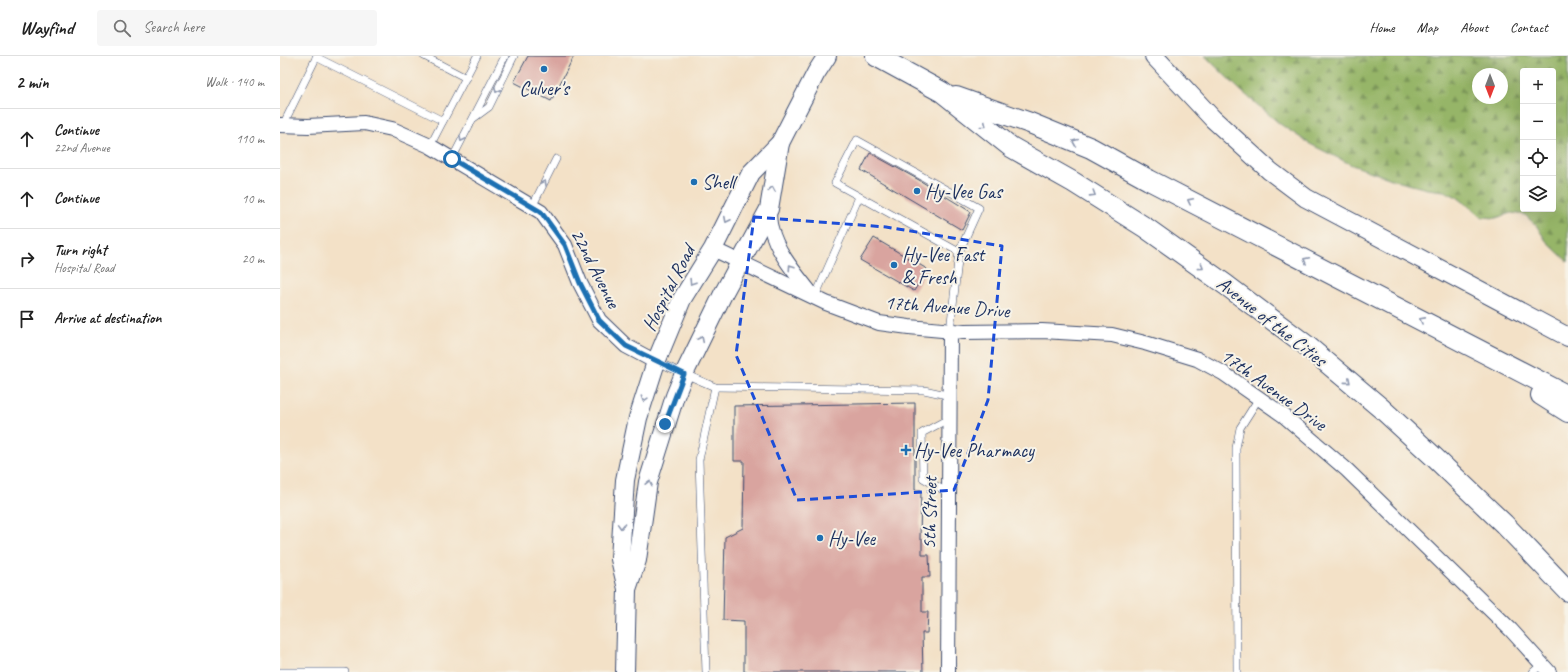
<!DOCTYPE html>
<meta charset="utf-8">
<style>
:root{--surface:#fff;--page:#f6f6f6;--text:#222;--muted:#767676;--line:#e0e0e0}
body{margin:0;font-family:Caveat,sans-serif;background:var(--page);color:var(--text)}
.controls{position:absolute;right:12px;top:12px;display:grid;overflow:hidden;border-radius:4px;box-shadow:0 4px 16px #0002}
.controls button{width:36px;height:36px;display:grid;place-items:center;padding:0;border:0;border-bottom:1px solid var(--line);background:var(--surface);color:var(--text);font:20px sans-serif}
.compass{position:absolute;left:1192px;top:12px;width:36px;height:36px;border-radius:50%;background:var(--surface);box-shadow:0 4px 16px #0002;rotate:180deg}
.stop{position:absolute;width:12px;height:12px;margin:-9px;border:3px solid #1f6fb2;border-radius:50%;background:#fff}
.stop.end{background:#1f6fb2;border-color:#fff;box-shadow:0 1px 4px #0008}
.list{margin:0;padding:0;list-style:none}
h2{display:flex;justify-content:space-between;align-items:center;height:52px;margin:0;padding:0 16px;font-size:17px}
h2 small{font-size:13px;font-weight:400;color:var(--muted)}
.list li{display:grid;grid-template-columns:26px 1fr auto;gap:12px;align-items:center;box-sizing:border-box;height:60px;padding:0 16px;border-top:1px solid var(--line)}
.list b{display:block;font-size:15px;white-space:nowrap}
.list p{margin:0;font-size:13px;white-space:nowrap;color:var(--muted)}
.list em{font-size:13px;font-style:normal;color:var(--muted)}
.icon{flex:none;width:22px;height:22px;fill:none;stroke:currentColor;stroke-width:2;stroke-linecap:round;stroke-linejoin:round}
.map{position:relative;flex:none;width:1288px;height:616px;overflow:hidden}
header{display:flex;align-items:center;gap:24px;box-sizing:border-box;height:56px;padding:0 20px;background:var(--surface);border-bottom:1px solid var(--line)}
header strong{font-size:19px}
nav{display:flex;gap:22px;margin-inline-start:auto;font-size:14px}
.search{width:280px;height:36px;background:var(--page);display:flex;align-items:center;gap:10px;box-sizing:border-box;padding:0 14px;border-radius:4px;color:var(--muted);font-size:15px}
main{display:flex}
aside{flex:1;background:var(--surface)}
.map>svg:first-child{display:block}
.forest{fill:url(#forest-firs);stroke:#587263;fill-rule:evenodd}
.building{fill:#d9a49f}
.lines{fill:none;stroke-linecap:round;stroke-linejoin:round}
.service-casing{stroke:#3b4a6e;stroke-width:8}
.minor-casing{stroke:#3b4a6e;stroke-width:16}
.tertiary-casing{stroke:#3b4a6e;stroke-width:20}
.secondary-casing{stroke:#3b4a6e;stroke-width:22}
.service{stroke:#fff;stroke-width:7}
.minor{stroke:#fff;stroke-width:14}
.tertiary{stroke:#fff;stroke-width:18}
.secondary{stroke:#fff;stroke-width:20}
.oneway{stroke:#8d97ae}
.route{stroke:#1f6fb2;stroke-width:5}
.marked{fill:none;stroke:#1d4ed8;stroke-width:3;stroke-dasharray:8 5;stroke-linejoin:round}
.poi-dot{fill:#1f6fb2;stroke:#f7f3e8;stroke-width:1.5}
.labels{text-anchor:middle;stroke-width:4;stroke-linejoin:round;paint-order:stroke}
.poi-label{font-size:20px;fill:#1b2f5e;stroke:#f7f3e8;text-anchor:start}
.street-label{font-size:20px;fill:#1b2f5e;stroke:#f7f3e8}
</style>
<header>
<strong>Wayfind</strong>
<div class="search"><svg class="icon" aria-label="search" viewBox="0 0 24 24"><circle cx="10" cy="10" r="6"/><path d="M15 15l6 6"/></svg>Search here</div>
<nav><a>Home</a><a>Map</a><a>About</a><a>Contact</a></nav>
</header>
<main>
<aside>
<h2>2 min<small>Walk · 140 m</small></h2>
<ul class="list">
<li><svg class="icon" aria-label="ahead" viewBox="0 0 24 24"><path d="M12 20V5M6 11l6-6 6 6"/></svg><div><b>Continue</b><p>22nd Avenue</p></div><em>110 m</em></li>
<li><svg class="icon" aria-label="ahead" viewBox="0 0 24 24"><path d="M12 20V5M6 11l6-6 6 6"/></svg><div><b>Continue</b></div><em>10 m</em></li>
<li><svg class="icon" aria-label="right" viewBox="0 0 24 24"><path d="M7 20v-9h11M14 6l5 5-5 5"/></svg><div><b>Turn right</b><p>Hospital Road</p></div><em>20 m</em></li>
<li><svg class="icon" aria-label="arrive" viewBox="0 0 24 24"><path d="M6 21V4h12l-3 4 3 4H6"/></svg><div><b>Arrive at destination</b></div></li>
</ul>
</aside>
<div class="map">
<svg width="1288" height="616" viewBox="0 0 1288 616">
<defs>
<pattern id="forest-firs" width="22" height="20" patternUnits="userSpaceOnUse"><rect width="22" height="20" fill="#96b568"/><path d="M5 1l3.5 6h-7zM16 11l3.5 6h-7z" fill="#7a9459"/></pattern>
</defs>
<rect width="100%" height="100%" fill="#f7f3e8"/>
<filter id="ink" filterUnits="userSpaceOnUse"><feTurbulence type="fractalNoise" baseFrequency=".025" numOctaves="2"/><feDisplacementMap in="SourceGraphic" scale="8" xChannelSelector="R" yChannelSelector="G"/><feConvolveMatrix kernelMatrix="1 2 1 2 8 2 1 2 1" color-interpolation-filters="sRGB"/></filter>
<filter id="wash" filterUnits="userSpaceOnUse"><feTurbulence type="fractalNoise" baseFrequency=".012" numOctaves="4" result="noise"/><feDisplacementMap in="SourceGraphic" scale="16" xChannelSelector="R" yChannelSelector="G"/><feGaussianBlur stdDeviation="0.9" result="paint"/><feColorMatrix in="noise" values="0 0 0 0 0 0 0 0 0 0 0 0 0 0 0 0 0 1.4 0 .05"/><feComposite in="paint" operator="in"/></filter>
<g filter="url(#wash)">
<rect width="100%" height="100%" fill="#f3e1c7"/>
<path class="forest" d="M925 0H1288V206L1266 185 1256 169 1245 159 1231 157 1216 162 1202 161 1177 141 1164 135 1147 133 1120 126 1072 109 1030 88 1000 68 960 34ZM1243 15H1273V153H1243ZM1198 18H1222V42H1198Z"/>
<g id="blocks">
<g class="building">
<path d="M248 0H294L271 45 234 26Z"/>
<path d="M590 97 639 124 691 156 682 174 581 114Z"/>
<path d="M594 182 647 213 634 235 580 204Z"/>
<path d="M635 347V434H641L640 483H642V499H649L650 521H642V556H648L647 577H642L643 616H464V565L443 564 445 481 463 472 464 405H454V350Z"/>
</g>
</g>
</g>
<g filter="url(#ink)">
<use href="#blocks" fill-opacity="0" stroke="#3b4a6e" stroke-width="1"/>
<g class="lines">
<g class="service-casing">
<g id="service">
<path d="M144 0 186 22"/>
<path d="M36 1 163 65"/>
<path d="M194 62 209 51 234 0"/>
<path d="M3 69 37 0"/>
<path d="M150 90 197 0"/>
<path d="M172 103 225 0"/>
<path d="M252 151 276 103"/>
<path d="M535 241 579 141"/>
<path d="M670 275 679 196 699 152 577 84 555 127 679 196"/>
<path d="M377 306 435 331 644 334 671 340"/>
<path d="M670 438 643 422 642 377 670 362"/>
<path d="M0 616H65"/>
<path d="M426 616 419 404 435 331"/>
<path d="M957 616 956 392 960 372 979 342"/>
<path d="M1253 616 1262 608"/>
</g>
</g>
<g class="minor-casing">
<g id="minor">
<path d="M0 69 28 70 84 67 112 73 150 90 261 156 285 189 300 227 319 264 346 290 376 306"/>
<path d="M489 153C489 159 489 166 491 172 497 197 517 219 533 240"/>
<path d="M433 193 546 247 599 267 629 271 684 276 762 275 832 279 865 287 917 303 943 317 1003 359 1067 414 1231 574 1269 616"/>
<path d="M668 616 670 275"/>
</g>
</g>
<g class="tertiary-casing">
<g id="tertiary">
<path d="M874 0 933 63 990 115 1026 142 1288 281"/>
<path d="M347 533 357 504 368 426 395 340 404 318 443 238 489 153 500 87"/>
<path d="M345 616 347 533 340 503 345 424 358 362 376 306 402 243 433 193 471 117 500 87 536 17 547 0"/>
</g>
</g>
<g class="secondary-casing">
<g id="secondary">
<path d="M596 0 662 36 731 91 793 126 866 172 946 229 1026 289 1102 353 1154 401 1224 468 1288 535"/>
<path d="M676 41 750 67 811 92 869 124 1288 340"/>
<path d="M1261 339 1288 356"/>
</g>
</g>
<use href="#service" class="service"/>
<use href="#minor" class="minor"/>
<use href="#tertiary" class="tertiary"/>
<use href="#secondary" class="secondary"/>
</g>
<defs><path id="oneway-chevron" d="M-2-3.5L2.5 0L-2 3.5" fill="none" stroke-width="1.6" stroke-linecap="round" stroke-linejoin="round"/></defs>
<g class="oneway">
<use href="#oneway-chevron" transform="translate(217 34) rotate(117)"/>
<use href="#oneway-chevron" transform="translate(704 69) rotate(38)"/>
<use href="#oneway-chevron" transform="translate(182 83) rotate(117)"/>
<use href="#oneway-chevron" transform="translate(795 86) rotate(-157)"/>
<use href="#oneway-chevron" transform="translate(264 127) rotate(-63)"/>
<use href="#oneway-chevron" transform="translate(492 133) rotate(-80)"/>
<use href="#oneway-chevron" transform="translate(813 138) rotate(32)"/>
<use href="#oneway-chevron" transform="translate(910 145) rotate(-153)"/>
<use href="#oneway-chevron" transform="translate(447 164) rotate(117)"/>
<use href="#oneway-chevron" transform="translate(1026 204) rotate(-153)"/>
<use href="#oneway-chevron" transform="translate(511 211) rotate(-124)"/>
<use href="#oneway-chevron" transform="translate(921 211) rotate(36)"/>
<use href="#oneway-chevron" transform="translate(412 226) rotate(122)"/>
<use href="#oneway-chevron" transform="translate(1142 264) rotate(-152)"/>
<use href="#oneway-chevron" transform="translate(421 283) rotate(-64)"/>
<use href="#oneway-chevron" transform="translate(1068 325) rotate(40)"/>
<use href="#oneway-chevron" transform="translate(364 343) rotate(108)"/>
<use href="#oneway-chevron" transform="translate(369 427) rotate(-78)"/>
<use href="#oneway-chevron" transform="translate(341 470) rotate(92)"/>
</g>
</g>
<g class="lines" filter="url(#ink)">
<path class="route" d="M172 103 261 156 285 189 300 227 319 264 346 290 404 318 385 368"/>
</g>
<path class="marked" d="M474 161 606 171 722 190 708 344 674 434 517 444 456 299Z"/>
<g class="poi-dot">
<circle cx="264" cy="13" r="4"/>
<circle cx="414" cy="126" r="4"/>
<circle cx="637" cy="135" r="4"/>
<circle cx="614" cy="209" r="4"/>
<path d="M624 388h4v4h4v4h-4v4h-4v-4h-4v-4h4z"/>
<circle cx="540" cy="482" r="4"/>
</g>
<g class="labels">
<g class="poi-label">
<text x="264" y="39" text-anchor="middle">Culver's</text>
<text x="422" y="133">Shell</text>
<text x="645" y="142">Hy-Vee Gas</text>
<text x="622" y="205">Hy-Vee Fast<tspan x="622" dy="23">&amp; Fresh</tspan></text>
<text x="634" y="401">Hy-Vee Pharmacy</text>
<text x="548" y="489">Hy-Vee</text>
</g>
<g class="street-label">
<text transform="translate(316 212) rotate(63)" y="7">22nd Avenue</text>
<text transform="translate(388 232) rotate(-63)" y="7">Hospital Road</text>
<text transform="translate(667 250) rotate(4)" y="7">17th Avenue Drive</text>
<text transform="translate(992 265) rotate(38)" y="7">Avenue of the Cities</text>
<text transform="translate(994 333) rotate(36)" y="7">17th Avenue Drive</text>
<text transform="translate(649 457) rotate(-89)" y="7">5th Street</text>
</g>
</g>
</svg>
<div class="controls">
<button>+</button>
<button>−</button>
<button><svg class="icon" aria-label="locate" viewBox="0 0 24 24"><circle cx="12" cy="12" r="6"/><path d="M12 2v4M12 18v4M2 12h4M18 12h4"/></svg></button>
<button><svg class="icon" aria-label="layers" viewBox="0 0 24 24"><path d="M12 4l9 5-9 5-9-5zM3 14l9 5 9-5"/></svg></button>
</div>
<svg class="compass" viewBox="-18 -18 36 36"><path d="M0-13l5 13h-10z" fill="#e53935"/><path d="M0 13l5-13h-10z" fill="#767676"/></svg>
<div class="stop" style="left:172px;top:103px"></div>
<div class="stop end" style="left:385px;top:368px"></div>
</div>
</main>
